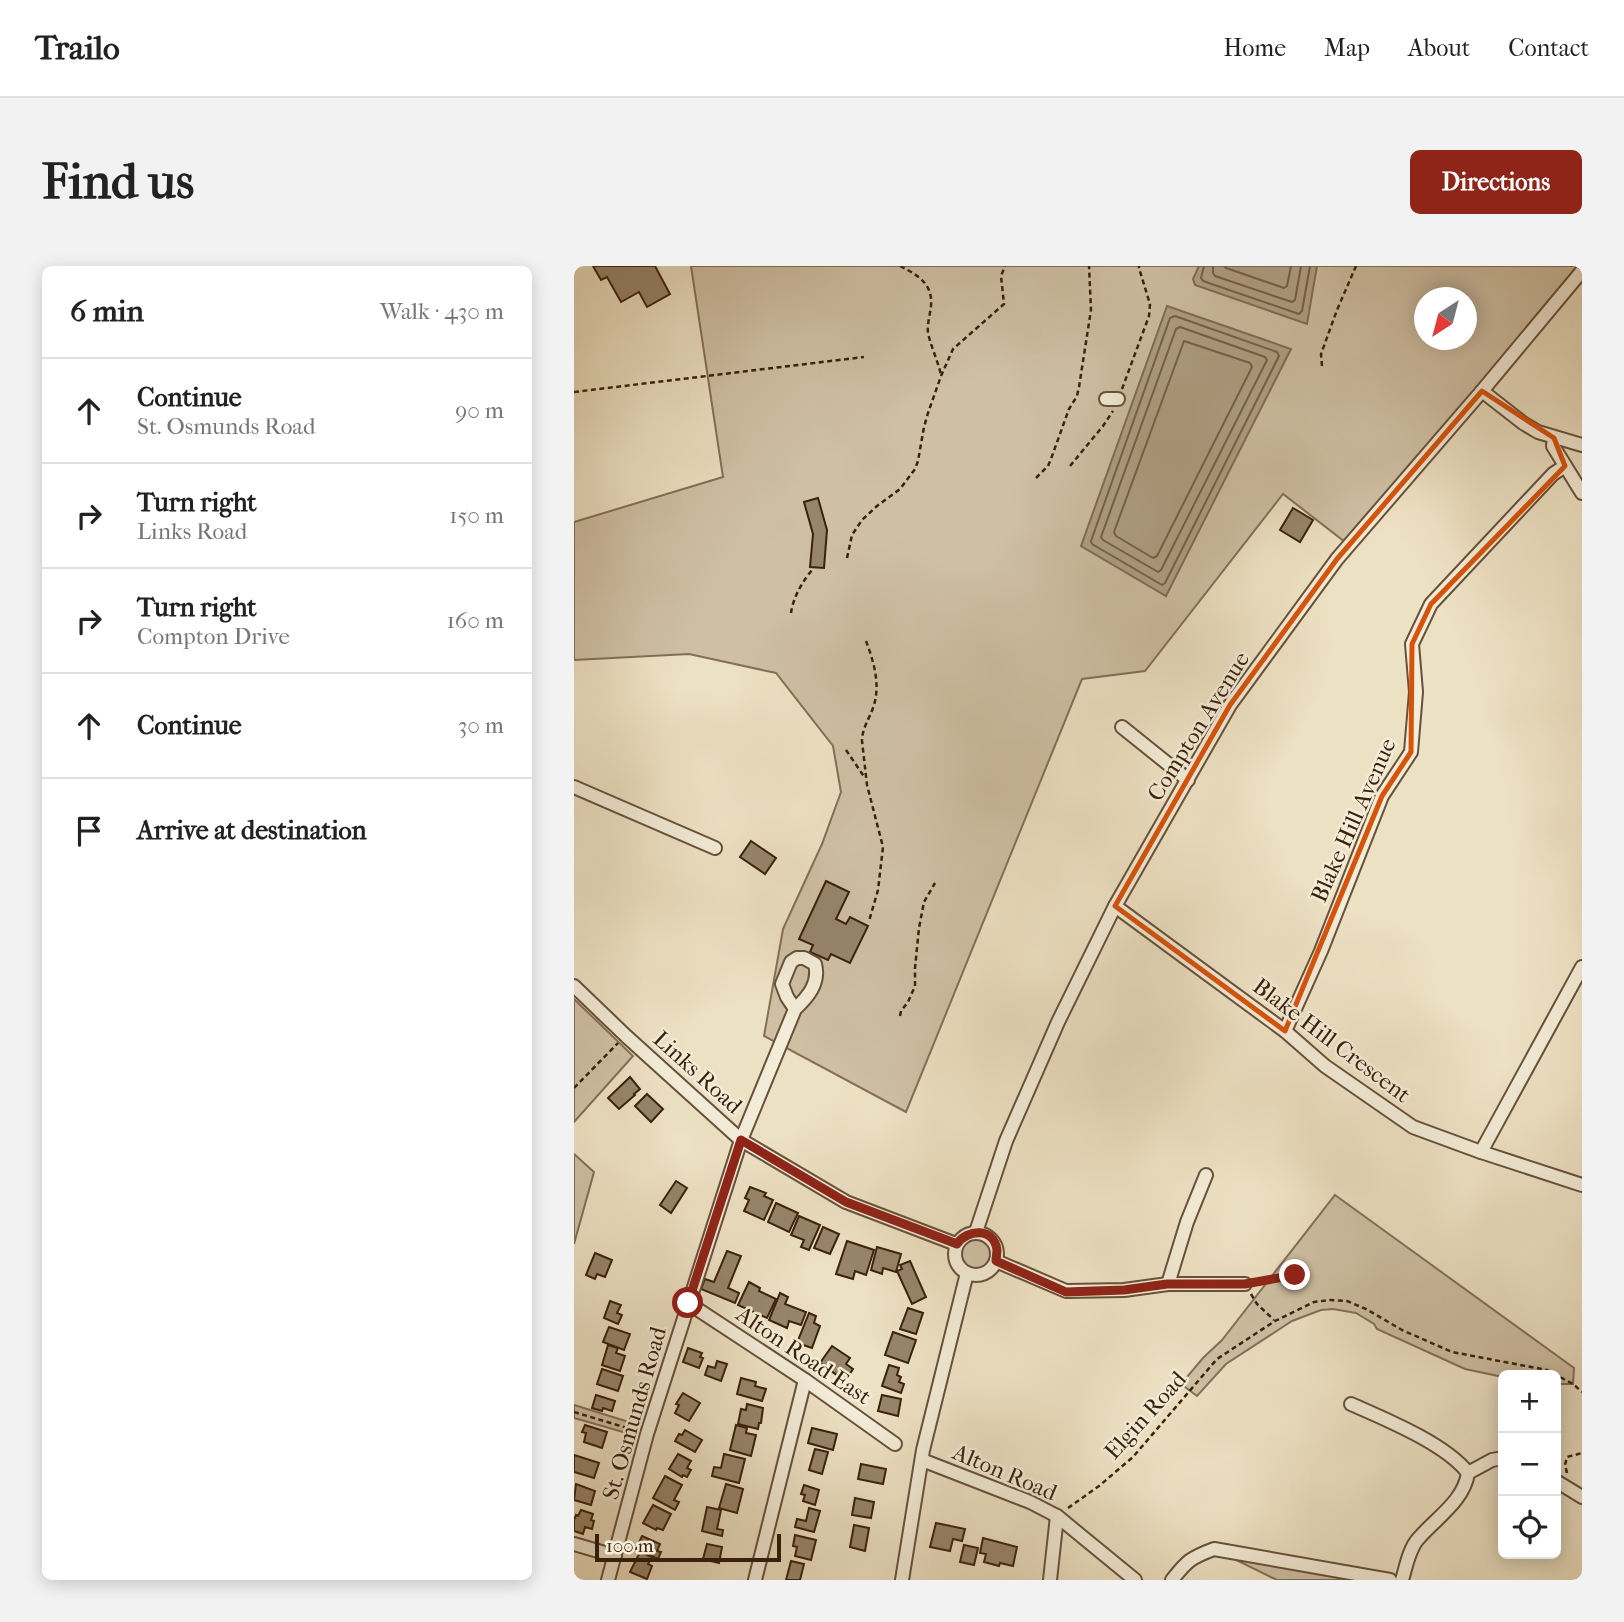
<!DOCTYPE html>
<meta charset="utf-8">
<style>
:root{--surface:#fff;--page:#f2f2f2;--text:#222;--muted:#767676;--line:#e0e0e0;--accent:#8f2418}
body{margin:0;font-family:"IM FELL French Canon",serif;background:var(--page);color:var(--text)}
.controls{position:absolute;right:21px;bottom:21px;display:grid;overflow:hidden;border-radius:10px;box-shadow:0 4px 18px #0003}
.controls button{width:63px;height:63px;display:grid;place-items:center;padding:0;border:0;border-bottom:2px solid var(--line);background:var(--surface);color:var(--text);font:35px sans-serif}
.compass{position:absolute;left:840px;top:21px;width:63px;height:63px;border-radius:50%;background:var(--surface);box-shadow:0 4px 18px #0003;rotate:216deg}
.scale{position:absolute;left:21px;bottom:18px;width:186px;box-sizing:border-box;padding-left:7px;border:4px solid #3a210c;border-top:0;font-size:19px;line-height:24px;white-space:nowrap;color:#3a210c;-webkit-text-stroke:5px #f3ecd8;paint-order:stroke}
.stop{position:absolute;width:21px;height:21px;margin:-16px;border:5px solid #8f2418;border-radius:50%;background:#fff}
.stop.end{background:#8f2418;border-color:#fff;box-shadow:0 2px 7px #0008}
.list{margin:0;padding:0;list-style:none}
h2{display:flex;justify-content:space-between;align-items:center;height:91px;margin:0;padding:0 28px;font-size:30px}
h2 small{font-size:23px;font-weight:400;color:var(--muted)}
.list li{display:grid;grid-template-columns:46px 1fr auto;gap:21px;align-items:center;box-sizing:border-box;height:105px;padding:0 28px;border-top:2px solid var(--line)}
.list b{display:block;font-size:26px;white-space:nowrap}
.list p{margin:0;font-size:23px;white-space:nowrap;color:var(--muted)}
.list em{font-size:23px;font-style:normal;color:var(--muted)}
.icon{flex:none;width:38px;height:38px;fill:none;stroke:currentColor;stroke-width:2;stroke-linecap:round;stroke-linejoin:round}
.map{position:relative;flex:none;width:1008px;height:1314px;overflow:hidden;border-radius:10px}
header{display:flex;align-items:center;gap:42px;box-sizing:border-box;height:98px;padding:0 35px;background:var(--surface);border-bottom:2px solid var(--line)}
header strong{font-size:33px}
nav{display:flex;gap:38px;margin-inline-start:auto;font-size:24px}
.intro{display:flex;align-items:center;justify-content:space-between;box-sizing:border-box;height:168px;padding:0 42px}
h1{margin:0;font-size:49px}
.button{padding:18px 32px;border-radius:10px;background:var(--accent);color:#fff;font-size:24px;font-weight:700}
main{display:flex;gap:42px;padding:0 42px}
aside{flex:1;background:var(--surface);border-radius:10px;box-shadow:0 4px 18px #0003}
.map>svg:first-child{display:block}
.green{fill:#cfc0a4;stroke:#847058;stroke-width:2;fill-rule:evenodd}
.water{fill:#b0a085;stroke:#816d55;stroke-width:2}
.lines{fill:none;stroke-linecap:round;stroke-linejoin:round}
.shore{stroke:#756048;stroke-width:2}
.building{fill:#97856b;stroke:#3a210c;stroke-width:2}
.minor-casing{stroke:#67513a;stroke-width:16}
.path{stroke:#3a210c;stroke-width:2.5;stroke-dasharray:5 3.5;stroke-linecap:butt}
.minor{stroke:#f3ecd8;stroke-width:12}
.route{stroke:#8f2418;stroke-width:9}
.marked{fill:none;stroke:#d7530c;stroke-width:5;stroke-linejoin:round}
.labels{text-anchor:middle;stroke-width:5;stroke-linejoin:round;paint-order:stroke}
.street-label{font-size:23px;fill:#3a210c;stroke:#f3ecd8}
</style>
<header>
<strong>Trailo</strong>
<nav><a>Home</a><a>Map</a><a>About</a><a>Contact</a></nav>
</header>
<div class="intro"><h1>Find us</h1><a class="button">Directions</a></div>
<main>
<aside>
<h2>6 min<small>Walk · 430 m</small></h2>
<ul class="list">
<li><svg class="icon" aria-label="ahead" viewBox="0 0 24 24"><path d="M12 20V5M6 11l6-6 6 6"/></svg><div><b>Continue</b><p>St. Osmunds Road</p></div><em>90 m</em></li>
<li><svg class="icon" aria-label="right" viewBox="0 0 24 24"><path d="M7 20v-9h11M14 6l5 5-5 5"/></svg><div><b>Turn right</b><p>Links Road</p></div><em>150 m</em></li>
<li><svg class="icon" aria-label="right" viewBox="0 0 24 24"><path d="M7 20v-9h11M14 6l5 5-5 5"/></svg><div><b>Turn right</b><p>Compton Drive</p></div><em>160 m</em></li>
<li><svg class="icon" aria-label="ahead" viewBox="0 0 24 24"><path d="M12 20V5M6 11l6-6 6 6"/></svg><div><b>Continue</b></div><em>30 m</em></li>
<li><svg class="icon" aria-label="arrive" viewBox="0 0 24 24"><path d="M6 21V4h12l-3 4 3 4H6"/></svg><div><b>Arrive at destination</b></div></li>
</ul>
</aside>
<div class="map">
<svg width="1008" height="1314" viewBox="0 0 1008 1314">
<rect width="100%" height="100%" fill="#ede1c3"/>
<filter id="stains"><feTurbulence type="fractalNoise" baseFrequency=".00286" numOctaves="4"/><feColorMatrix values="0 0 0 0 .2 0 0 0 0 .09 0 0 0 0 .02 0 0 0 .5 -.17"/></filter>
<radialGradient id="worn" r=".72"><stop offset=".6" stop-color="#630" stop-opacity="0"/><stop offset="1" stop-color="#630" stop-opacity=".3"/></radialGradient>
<g class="green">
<path d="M117 0H1008L775 279 709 228 571 405 508 413 332 846 190 770 209 663 248 578 267 526 259 480 202 407 115 388 0 394V256L149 211ZM850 32H892V74H850Z"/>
<path d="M0 733 59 790 0 856Z"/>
<path d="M0 888 20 906 0 978Z"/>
<path d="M761 929 1000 1102 999 1118H982V1109H929V1111L891 1103 803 1063 800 1058 782 1047 759 1043 747 1044 718 1055 652 1098 623 1130 607 1118 629 1092 648 1074Z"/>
<circle cx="402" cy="988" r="21"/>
<path d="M0 1139 58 1157 56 1168 0 1152Z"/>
<path d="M640 1283 816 1314H703Z"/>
</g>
<g class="water">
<path d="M625 0H743L733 58 621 19 619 13Z"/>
<path d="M593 40 717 83 592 330 507 280Z"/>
</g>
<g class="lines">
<g class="shore">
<path d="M630 0 627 12 629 15 725 48 728 45 736 0"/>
<path d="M639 0V7L641 10 718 36 721 34 727 0"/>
<path d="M650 0 652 2 710 22 713 20 717 0"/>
<path d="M601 50 703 86 705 90 591 317 588 319 518 278 517 275 596 52Z"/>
<path d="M606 61 691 91 693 94 587 304 584 306 529 274 527 271 602 63Z"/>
<path d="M610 75 676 97 678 101 583 290 579 292 542 270 540 266Z"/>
</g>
</g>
<g class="building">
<path d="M19 0H81L96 28 73 41 65 26 47 36 33 11 27 14Z"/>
<path d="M244 232 253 264 250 302 236 301 239 268 230 236Z"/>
<path d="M719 242 739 254 726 276 706 264Z"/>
<path d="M177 575 202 592 191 608 166 591Z"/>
<path d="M252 615 275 626 262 653 272 658 276 651 294 660 276 697 257 688 254 694 236 686 239 679 225 673Z"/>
<path d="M56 811 66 823 60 828 61 829 45 843 34 832Z"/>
<path d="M73 828 89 843 77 856 61 840Z"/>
<path d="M102 915 113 922 97 947 86 939Z"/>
<path d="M176 921 192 927 190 930 199 934 190 954 170 945 175 934 171 932Z"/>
<path d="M202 937 224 947 215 966 194 956Z"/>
<path d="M225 950 246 959 235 984 227 981 230 974 217 969Z"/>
<path d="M249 961 265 968 256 988 240 982Z"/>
<path d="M273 975 300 984 292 1009 281 1005 279 1013 262 1008Z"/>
<path d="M303 981 327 988 322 1006 309 1002 308 1008 297 1004Z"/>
<path d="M153 985 167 990 154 1022 165 1027 161 1037 127 1023 131 1013 140 1016Z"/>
<path d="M21 987 38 994 31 1011 23 1008 21 1013 12 1009Z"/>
<path d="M336 995 352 1031 338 1038 323 1005 328 1003 326 999Z"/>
<path d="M175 1016 186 1022 185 1025 202 1033 193 1052 164 1039Z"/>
<path d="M206 1027 214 1031 211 1038 232 1046 227 1059 215 1055 213 1062 195 1054Z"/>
<path d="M36 1035 47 1039 43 1047 48 1049 44 1058 30 1052Z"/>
<path d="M334 1042 349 1047 342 1068 326 1063Z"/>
<path d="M235 1047 242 1050 240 1057 246 1060 238 1082 223 1077Z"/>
<path d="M35 1061 56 1068 50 1084 29 1076Z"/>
<path d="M319 1066 342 1074 334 1097 311 1089Z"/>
<path d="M34 1079 44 1082 42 1087 51 1090 46 1105 28 1099Z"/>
<path d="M258 1080 276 1092 272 1098 279 1103 271 1115 246 1097Z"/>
<path d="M114 1082 128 1087 126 1091 129 1092 125 1102 109 1096Z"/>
<path d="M143 1095 153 1098 147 1115 131 1109 134 1100 141 1102Z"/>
<path d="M315 1099 325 1102 323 1109 327 1111 325 1116 330 1118 327 1127 308 1120Z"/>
<path d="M28 1103 49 1110 44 1125 23 1118Z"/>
<path d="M167 1112 182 1116 181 1120 192 1123 188 1135 163 1128Z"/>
<path d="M109 1127 126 1137 115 1155 101 1147 105 1139 102 1138Z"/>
<path d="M22 1129 41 1135 38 1145 29 1142 28 1145 18 1142Z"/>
<path d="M308 1129 327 1133 324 1150 304 1145Z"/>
<path d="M173 1138 189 1142 187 1157H185L184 1163 164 1158 167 1143 172 1144Z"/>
<path d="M11 1159 33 1166 28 1182 10 1176 12 1167 8 1166Z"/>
<path d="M162 1159 173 1162 172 1167 182 1169 177 1190 156 1184Z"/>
<path d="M238 1162 263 1168 259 1184 234 1177Z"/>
<path d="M111 1164 128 1174 121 1186 101 1175 105 1168 108 1169Z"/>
<path d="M241 1183 254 1186 248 1208 235 1204Z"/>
<path d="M104 1188 117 1195 113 1202 117 1204 113 1211 109 1209 108 1211 95 1203Z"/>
<path d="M150 1188 171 1193 165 1217 138 1210 140 1201 147 1202Z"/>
<path d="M0 1189 25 1197 20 1212 0 1206Z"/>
<path d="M287 1198 312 1203 309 1218 284 1213Z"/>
<path d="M91 1210 108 1219 100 1234 105 1236 101 1244 79 1232Z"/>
<path d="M2 1218 21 1225 17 1239 0 1234Z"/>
<path d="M152 1218 169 1223 163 1247 145 1242Z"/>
<path d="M230 1219 245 1224 241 1239 229 1235 231 1229 227 1228Z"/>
<path d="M281 1232 300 1236 297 1252 278 1249Z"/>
<path d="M79 1239 97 1248 89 1264 83 1262 82 1264 69 1257Z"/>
<path d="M133 1241 147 1244 143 1263 149 1264 148 1270 128 1265Z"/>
<path d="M235 1242 246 1245 240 1266 221 1261 223 1253 232 1255Z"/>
<path d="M7 1244 19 1248 17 1254 20 1255 18 1263 11 1261 9 1268 0 1265V1254L2 1249 4 1250Z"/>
<path d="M362 1257 391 1263 388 1275 379 1273 376 1285 356 1281Z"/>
<path d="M280 1259 295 1262 291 1285 276 1281Z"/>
<path d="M221 1269 242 1274 237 1294 221 1290 223 1281 219 1280Z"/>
<path d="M68 1270 86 1278 83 1285 87 1286 84 1293 62 1283Z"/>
<path d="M409 1272 443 1281 439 1300 426 1297 425 1300 410 1296 412 1288 406 1287Z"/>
<path d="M133 1278 148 1281 145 1297 129 1293Z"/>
<path d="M390 1279 404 1282 400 1299 386 1296Z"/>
<path d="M66 1286 78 1291 74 1298 78 1300 73 1313 56 1306Z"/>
<path d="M217 1295 230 1298 226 1314H212Z"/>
</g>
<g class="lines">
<g class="minor-casing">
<g id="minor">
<path d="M908 125 949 157 964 166 1008 179"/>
<path d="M532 133H544"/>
<path d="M980 172 979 180 1008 227"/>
<path d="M548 461 614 514"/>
<path d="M0 521 141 582"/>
<path d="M541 640 711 765 751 800 839 861 907 886 1008 919"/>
<path d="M0 720 52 770 167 874 272 936 382 978"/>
<path d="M711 765 747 685 808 530 837 486 842 426 838 378 857 338 979 208 991 200"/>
<path d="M907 886 1008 701"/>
<path d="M402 966 432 875 484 756 541 640 656 439 763 293 908 125 1008 5"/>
<circle cx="402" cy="988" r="21"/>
<path d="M422 995 492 1025 550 1024 594 1018H671"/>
<path d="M594 1018 613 956 632 909"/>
<path d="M114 1037 231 1114 321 1178"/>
<path d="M777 1138C811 1153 872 1178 894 1207"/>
<path d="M348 1194 456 1236 483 1250 561 1314"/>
<path d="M982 1215 1008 1231"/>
<path d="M0 1278 41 1290"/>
<path d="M34 1314 73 1168 167 874 221 743C234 731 246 717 241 698L230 692H223L217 696 208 718 213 731 221 743"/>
<path d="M181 1314 231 1114"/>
<path d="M328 1314 349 1184 393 1007"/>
<path d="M476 1314 483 1250"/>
<path d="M598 1314C613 1295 616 1292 640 1283L816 1314"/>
<path d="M828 1314C832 1301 835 1283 844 1273 862 1252 890 1235 894 1207L918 1194 929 1192"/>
</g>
</g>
<g class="path">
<path d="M326 0C344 9 359 18 357 40 356 49 353 58 354 67 357 81 364 95 367 109"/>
<path d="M748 100 747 88 763 44 782 0"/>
<path d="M548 123 575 50 576 38 565 2V0"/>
<path d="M0 126 290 91"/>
<path d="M496 200 529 160 539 145"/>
<path d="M462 212 474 200 477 193 495 143 503 130 505 121 517 44 515 0"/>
<path d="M273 292 278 269 288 254 303 240 326 223 341 203 344 195 350 161 354 147 367 110 379 83 430 38 427 10 431 0"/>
<path d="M217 347C219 332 228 316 238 304"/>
<path d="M292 375C300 396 307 420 299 442 295 453 288 463 288 475L293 519 309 581 304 624 295 655"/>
<path d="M272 484 291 512"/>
<path d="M326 750 327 745 334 736 341 720V702L345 662 350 636 361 617"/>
<path d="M0 822 44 777"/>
<path d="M683 1015 721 1009"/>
<path d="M677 1028 683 1038 700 1054"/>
<path d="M0 1146 63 1165"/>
<path d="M993 1207 991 1199 993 1191 1008 1187"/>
<path d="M494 1242 525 1220 559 1191 643 1093 701 1055 740 1036 756 1034 773 1035 792 1043 828 1064 878 1086 973 1104 999 1118 1008 1126"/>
<path d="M1003 1314 1008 1313"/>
</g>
<use href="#minor" class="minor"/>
</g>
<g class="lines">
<path class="route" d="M114 1037 167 874 272 936 383 978C393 963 420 961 423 984 423 985 422 994 422 995L492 1026 550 1024 593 1018H671L721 1009"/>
</g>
<path class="marked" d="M908 125 980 172 991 200 857 338 838 378 837 486 808 530 711 765 541 640 656 439 763 293Z"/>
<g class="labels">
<g class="street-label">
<text transform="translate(624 460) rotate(-58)" y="8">Compton Avenue</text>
<text transform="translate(779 554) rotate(-66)" y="8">Blake Hill Avenue</text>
<text transform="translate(758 774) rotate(37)" y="8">Blake Hill Crescent</text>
<text transform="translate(124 806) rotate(42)" y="8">Links Road</text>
<text transform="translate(230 1089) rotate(34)" y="8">Alton Road East</text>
<text transform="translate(60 1147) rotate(-74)" y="8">St. Osmunds Road</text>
<text transform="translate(571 1149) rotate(-48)" y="8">Elgin Road</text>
<text transform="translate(431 1206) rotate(23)" y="8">Alton Road</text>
</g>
</g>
<rect width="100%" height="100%" filter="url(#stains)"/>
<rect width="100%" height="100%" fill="url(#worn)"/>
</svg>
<div class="controls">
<button>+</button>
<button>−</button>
<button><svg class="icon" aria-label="locate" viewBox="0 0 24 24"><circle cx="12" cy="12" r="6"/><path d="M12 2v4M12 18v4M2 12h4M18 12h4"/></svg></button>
</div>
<svg class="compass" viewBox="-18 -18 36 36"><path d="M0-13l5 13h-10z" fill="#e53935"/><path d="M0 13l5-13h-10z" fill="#767676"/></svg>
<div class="scale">100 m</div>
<div class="stop" style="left:114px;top:1037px"></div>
<div class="stop end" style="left:721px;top:1009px"></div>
</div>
</main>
